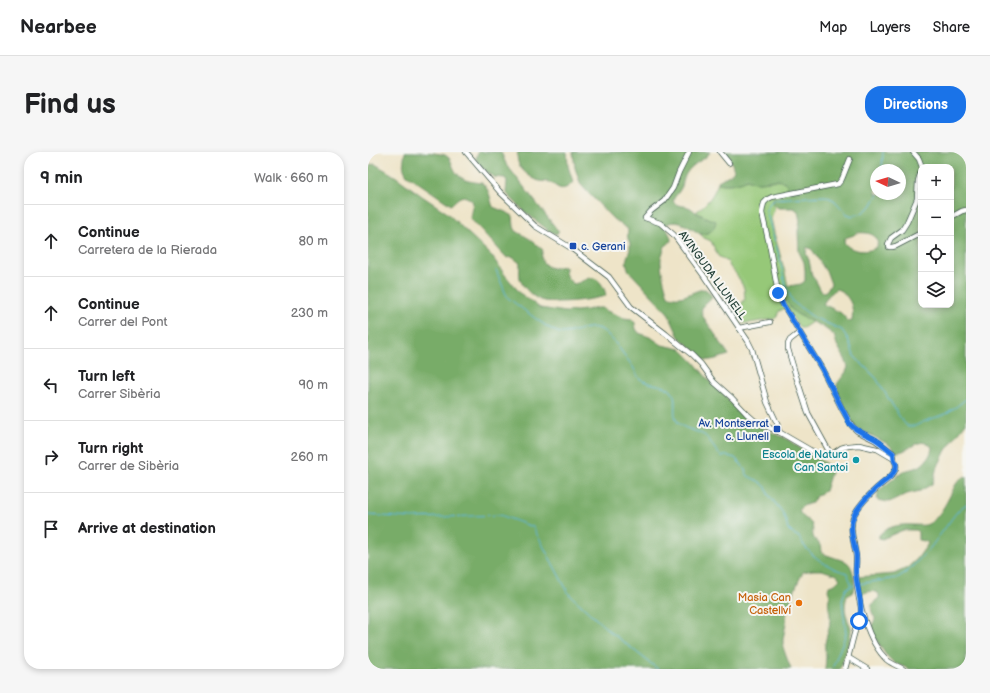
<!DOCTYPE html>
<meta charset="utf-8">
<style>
:root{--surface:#fff;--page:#f6f6f6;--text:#202124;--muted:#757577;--line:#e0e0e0;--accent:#1a73e8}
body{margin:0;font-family:"Balsamiq Sans",sans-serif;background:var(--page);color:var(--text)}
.controls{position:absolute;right:12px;top:12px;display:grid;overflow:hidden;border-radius:8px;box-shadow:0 2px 6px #0003}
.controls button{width:36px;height:36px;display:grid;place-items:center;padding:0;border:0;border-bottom:1px solid var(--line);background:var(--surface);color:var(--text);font:20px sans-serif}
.compass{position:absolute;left:502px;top:12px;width:36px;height:36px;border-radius:50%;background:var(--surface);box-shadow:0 2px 6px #0003;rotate:274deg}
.stop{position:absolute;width:12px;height:12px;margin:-9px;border:3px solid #1a73e8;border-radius:50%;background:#fff}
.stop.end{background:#1a73e8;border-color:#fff;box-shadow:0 1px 4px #0008}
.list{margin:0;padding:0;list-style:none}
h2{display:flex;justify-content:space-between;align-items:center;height:52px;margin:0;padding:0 16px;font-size:17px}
h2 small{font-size:13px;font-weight:400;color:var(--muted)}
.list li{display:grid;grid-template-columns:26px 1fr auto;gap:12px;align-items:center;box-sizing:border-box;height:72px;padding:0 16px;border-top:1px solid var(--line)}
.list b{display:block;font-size:15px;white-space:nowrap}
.list p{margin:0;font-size:13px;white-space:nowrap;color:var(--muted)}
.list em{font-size:13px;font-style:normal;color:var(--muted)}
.icon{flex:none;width:22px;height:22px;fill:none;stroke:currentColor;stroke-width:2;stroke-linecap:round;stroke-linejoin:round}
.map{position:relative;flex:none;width:598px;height:517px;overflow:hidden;border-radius:16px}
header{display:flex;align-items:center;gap:24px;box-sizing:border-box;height:56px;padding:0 20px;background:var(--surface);border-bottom:1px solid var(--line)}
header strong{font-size:19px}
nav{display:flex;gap:22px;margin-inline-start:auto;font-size:14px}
.intro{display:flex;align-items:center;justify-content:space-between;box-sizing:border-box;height:96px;padding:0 24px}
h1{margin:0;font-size:28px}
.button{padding:10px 18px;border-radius:16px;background:var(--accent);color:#fff;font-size:14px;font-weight:700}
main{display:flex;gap:24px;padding:0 24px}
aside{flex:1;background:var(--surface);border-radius:16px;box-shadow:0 2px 6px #0003}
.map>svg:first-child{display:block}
.green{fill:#96c878;stroke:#5a8256}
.forest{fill:#78ac68;stroke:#4c744e;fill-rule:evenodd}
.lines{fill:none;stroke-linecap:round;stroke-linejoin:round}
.stream{stroke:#5db6da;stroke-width:1}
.minor-casing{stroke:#3e564a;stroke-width:6}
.minor{stroke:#fff;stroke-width:4.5}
.route{stroke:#1a73e8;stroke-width:5}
.transit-dot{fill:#1a4fb4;stroke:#f6f6f2;stroke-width:1.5}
.culture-dot{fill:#0f9aa8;stroke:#f6f6f2;stroke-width:1.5}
.food-dot{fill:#e8710a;stroke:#f6f6f2;stroke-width:1.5}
.labels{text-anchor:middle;stroke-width:4;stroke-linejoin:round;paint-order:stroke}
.transit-label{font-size:11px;fill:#164399;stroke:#f6f6f2;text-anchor:start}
.street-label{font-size:11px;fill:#1f3d34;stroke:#f6f6f2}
.culture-label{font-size:11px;fill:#0d838f;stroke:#f6f6f2;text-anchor:end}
.food-label{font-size:11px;fill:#c56008;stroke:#f6f6f2;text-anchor:end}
</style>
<header>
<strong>Nearbee</strong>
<nav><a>Map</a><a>Layers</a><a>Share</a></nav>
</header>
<div class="intro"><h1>Find us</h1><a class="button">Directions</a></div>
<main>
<aside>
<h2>9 min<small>Walk · 660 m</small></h2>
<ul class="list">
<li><svg class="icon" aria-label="ahead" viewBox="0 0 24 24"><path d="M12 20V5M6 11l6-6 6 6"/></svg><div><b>Continue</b><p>Carretera de la Rierada</p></div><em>80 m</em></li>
<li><svg class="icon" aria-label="ahead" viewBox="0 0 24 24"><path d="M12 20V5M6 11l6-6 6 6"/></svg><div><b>Continue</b><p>Carrer del Pont</p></div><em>230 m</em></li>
<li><svg class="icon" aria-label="left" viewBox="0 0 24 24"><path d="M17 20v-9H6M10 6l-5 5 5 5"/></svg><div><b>Turn left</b><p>Carrer Sibèria</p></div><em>90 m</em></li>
<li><svg class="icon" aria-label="right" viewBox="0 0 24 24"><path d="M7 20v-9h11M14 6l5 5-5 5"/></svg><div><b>Turn right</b><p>Carrer de Sibèria</p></div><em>260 m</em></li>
<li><svg class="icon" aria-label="arrive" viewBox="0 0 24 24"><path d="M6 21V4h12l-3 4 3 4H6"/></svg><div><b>Arrive at destination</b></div></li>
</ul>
</aside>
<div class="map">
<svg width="598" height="517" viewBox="0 0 598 517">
<rect width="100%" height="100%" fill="#f6f6f2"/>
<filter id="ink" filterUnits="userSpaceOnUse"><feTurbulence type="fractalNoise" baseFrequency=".025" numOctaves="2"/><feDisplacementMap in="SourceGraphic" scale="8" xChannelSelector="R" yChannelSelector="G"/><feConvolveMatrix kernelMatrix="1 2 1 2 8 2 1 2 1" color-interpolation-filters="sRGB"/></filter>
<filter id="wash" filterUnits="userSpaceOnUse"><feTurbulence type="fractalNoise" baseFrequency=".012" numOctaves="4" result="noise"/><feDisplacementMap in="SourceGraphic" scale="16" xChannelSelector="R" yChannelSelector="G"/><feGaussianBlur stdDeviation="0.9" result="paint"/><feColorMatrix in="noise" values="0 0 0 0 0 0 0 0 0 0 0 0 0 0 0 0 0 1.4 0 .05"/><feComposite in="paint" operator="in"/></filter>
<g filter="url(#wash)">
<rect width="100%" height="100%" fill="#eee4c8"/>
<path class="green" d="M379 27C382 28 385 30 388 30 397 31 412 25 419 32V37L409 42 404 50 407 55 403 66 406 81 416 117 420 134 415 135 416 145 424 158 429 162 444 170 435 176H432L418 156 411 159C409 163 410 166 405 167L381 171H375C365 159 369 158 377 147L376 136 369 123 362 115 360 110 350 104 343 89 336 86 332 82H338L346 68H343L328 60C340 50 344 46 350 31 360 33 370 32 379 27Z"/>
<g class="forest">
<path d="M37 0C49 0 65 0 77 3 81 5 83 8 84 12 90 28 98 29 114 31 123 40 121 44 125 55 132 58 139 60 145 64L146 75 148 79 162 87 175 98C174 100 173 105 174 108 175 112 182 117 187 116 191 115 192 114 197 115 196 123 199 126 206 132 212 131 217 127 221 126 231 124 237 136 238 144 221 148 205 150 188 150 185 149 180 150 176 149 166 147 155 136 152 127 151 122 152 116 152 111L144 105 139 106 102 66 105 50C95 40 91 45 83 53L39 23C33 14 36 10 37 0Z"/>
<path d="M110 0H133L138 12 191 80 188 82 181 79 156 59 138 41 139 29 137 26 126 25 113 15 108 7Z"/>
<path d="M150 0H199L200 14 205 30C201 35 195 39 189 35 186 33 184 31 180 30 177 29 174 30 171 29 163 26 152 18 150 10 149 6 149 3 150 0Z"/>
<path d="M205 0H342C337 8 331 8 325 14 320 18 316 24 315 30 314 33 315 33 313 36 311 41 306 44 305 49 309 55 314 53 320 55 324 56 327 60 330 62 336 65 342 67 348 69 346 79 342 82 332 82 323 76 309 66 299 72L298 75C301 84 308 88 297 94 296 98 294 102 293 106 292 115 297 135 300 143 314 150 324 138 337 137L341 140 344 145C338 152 332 152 334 163L361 203C353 205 345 209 337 208L311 185 300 161 261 119C254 105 263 104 262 93 262 91 261 89 260 87 259 83 260 80 260 77L245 67 213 33 207 16Z"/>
<path d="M357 0H598V271L578 298 568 318 566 327 564 332 552 339 539 342 525 349 520 350 509 348 510 339C518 333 526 326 535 320 540 317 545 317 550 315 557 312 564 302 564 295 550 282 542 301 528 300L520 292 487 275 470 243 469 238V232L478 220 480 215 477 207 469 193 466 183 455 175 429 162 424 158 414 143 413 138 415 135 433 132 437 129V118L436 110 431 100 430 79 432 69 430 59 426 56H410L406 52 404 48 409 42 419 37V32C412 24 397 31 388 30 385 30 382 28 379 27 370 32 360 33 350 31V29L363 22 366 18 364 12ZM553 15H583V153H553ZM508 18H532V42H508ZM488 81C498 80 512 81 509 95 501 101 481 100 476 90L477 86 486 83ZM439 95 443 97 445 99 459 121 463 132 458 139 455 140 453 139 448 129 444 124 441 108 438 102ZM468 137 474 139C483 149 486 154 484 168L480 169 473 161 455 152 460 144Z"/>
<path d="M7 12 27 24 54 44 78 60 123 103 137 123 153 142 172 156 198 160 218 158 229 156H234L239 159 256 166 264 167 267 171 268 177 271 181 284 186 294 193 313 197 325 209 344 232 356 242 373 263 379 268 392 275 419 287 439 301 457 311 461 314 463 320 457 339 448 344 444 351C432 354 426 358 438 367 440 368 442 370 443 371 446 375 444 379 445 384 447 391 453 388 453 400L456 402 479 410C486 416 486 428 487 436L483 442 479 444C477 451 476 458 479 465 480 470 483 473 483 477 483 489 476 506 472 517H457C457 513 458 509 458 505 458 500 456 496 457 492 458 484 462 476 462 468 463 459 458 452 462 444L460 438 461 434 467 432 472 427 469 423 454 418H445L435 420 430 430 419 458 418 471 415 487V495L418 504 423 517H0V14L1 13Z"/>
<path d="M598 324V517H542L526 511 518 503 504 481V473L507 468V466C501 456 502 453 511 446V443L510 441C504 438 497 440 492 443L490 425 526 422 539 416 549 407 559 393 560 391 557 389 550 388V380L548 378H535L514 387 511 386V383C519 374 533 372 545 373 550 373 557 374 560 372 572 367 582 343 588 332L592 327Z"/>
</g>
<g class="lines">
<g class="stream">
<path d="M514 18 515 0"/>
<path d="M510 42 503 54 494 61 485 64 479 62 466 48 457 44 406 47 401 52 398 58 412 107 417 133 425 150 445 165 474 178 480 187 486 204 508 226 533 267 539 274H547L555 270 577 262 588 255 598 247"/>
<path d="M128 118 137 140 140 146C149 152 184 181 193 181 206 182 222 171 234 178 243 183 259 207 265 215 267 219 269 223 271 226 279 234 298 231 304 240 311 249 302 263 311 272 317 277 330 279 336 283 342 287 343 292 347 297 349 300 351 302 353 304H360L367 306 374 313 380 324 392 330 398 335 400 342 415 361 418 369 420 377 424 381 431 385 437 395 446 404 454 410 467 417 479 421 483 431 482 434"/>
<path d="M0 363 44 366 132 363 165 375 201 442 240 478 290 517"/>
<path d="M490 432 529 426 540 419 563 395 588 361 598 352"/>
<path d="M464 517 478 482 474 448 476 442 479 436 487 433"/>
</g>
</g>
</g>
<g filter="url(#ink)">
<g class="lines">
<g class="minor-casing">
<g id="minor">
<path d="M98 0 132 40 167 74 203 96 241 125 263 155 298 182 324 203 333 212 346 230 364 246 379 262 387 269 404 277 411 280 442 298 452 303H463L473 296 480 294 491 293 509 297 526 307"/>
<path d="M321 0 311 20 305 36 296 49 283 59 277 66 292 71 306 83 336 124 380 189 384 197 399 250 409 271 411 280"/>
<path d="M352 0 361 11"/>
<path d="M545 0 551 7 554 15"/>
<path d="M482 7 474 27 470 32 404 45 400 47 396 51 395 55 394 61 402 96 410 141 414 151 454 217 474 257 484 274 489 279 507 288 525 301C526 303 526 305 526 307 527 311 529 311 528 316 526 324 516 330 510 335 501 343 491 353 486 363 480 376 487 392 488 405 489 411 487 417 488 424 490 450 499 489 519 508 524 512 530 514 535 517"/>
<path d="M583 65 594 59 598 58"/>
<path d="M520 92 523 86 534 78 539 70 549 47 550 29 553 19"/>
<path d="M521 95H524L528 94 553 81"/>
<path d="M371 176 402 170"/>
<path d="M431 181 422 188 420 192V197L427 221 440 261 463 303"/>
<path d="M481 506 499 517"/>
<path d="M477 517C481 504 483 492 487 479 488 473 492 468 493 461"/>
</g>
</g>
<use href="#minor" class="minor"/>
</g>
</g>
<g class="lines" filter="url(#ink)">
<path class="route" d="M410 141 414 151 454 217 482 272C489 280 498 282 507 287 514 291 519 297 525 301 526 303 526 305 526 307 527 312 530 312 527 318 524 325 517 329 512 333 503 341 489 354 485 366 481 377 486 391 488 402 489 409 487 416 488 423 489 438 496 454 491 469"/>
</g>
<g class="transit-dot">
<rect x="201" y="90" width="8" height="8" rx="2"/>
<rect x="405" y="273" width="8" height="8" rx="2"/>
</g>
<circle class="culture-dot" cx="488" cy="308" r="4"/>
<circle class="food-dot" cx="431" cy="451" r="4"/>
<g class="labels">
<g class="transit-label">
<text x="213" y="98">c. Gerani</text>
<text x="401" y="275" text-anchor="end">Av. Montserrat<tspan x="401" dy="13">c. Llunell</tspan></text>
</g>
<g class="street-label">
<text transform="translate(345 123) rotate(54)" y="4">AVINGUDA LLUNELL</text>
</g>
<g class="culture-label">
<text x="480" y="306">Escola de Natura<tspan x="480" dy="13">Can Santoi</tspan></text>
</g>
<g class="food-label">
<text x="423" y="449">Masia Can<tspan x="423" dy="13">Castellví</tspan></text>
</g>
</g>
</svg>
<div class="controls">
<button>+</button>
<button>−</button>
<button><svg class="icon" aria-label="locate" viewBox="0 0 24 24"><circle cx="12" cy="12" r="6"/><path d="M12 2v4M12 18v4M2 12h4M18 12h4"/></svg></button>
<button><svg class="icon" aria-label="layers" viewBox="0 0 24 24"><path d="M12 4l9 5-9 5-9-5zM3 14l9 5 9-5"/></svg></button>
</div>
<svg class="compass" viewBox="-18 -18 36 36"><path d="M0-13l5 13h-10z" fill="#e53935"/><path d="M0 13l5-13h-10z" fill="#757577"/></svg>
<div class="stop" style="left:491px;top:469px"></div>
<div class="stop end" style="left:410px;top:141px"></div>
</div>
</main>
